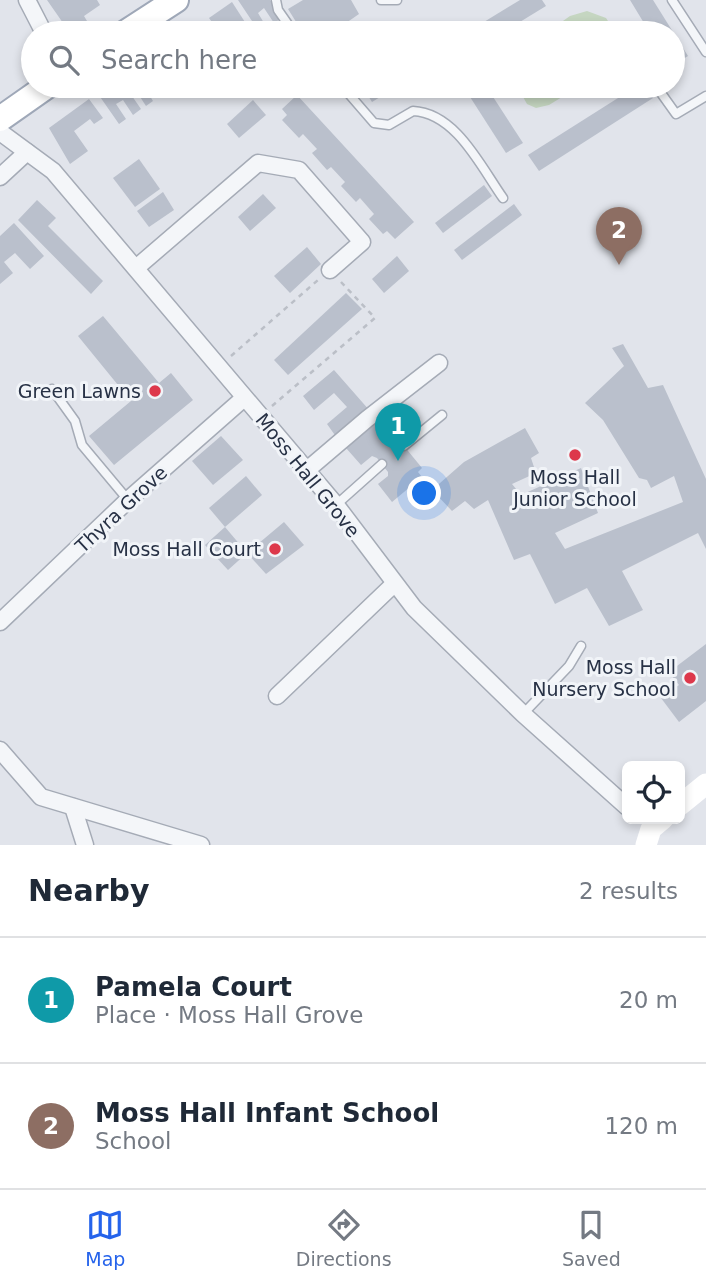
<!DOCTYPE html>
<meta charset="utf-8">
<style>
:root{--surface:#fff;--page:#f6f6f7;--text:#1f2937;--muted:#747a83;--line:#e0e1e3;--accent:#2563eb}
body{margin:0;font-family:"DejaVu Sans",sans-serif;background:var(--page);color:var(--text)}
.controls{position:absolute;right:21px;bottom:21px;display:grid;overflow:hidden;border-radius:10px;box-shadow:0 4px 10px #0003}
.controls button{width:63px;height:63px;display:grid;place-items:center;padding:0;border:0;border-bottom:2px solid var(--line);background:var(--surface);color:var(--text);font:35px sans-serif}
.you{position:absolute;left:425px;top:494px;width:24px;height:24px;margin:-18px;border:5px solid #fff;border-radius:50%;background:#1a73e8;box-shadow:0 0 0 10px #1a73e833}
.badge{display:grid;place-items:center;width:46px;height:46px;border-radius:50%;background:var(--accent);color:#fff;font-size:23px;font-weight:700}
.pin{position:absolute;translate:-50% -58px;filter:drop-shadow(0 2px 4px #0008)}
.pin::after{content:'';position:absolute;top:37px;width:24px;height:21px;background:inherit;clip-path:polygon(0 0,100% 0,50% 100%)}
.list{margin:0;padding:0;list-style:none}
h2{display:flex;justify-content:space-between;align-items:center;height:91px;margin:0;padding:0 28px;font-size:30px}
h2 small{font-size:23px;font-weight:400;color:var(--muted)}
.list li{display:grid;grid-template-columns:46px 1fr auto;gap:21px;align-items:center;box-sizing:border-box;height:126px;padding:0 28px;border-top:2px solid var(--line)}
.list b{display:block;font-size:26px;white-space:nowrap}
.list p{margin:0;font-size:23px;white-space:nowrap;color:var(--muted)}
.list em{font-size:23px;font-style:normal;color:var(--muted)}
.icon{flex:none;width:38px;height:38px;fill:none;stroke:currentColor;stroke-width:2;stroke-linecap:round;stroke-linejoin:round}
.map{position:relative;flex:none;width:706px;height:845px;overflow:hidden}
.search{position:absolute;background:var(--surface);box-shadow:0 4px 10px #0003;left:21px;right:21px;top:21px;height:77px;display:flex;align-items:center;gap:18px;box-sizing:border-box;padding:0 24px;border-radius:38px;color:var(--muted);font-size:26px}
.sheet{height:343px;background:var(--surface)}
nav{display:flex;justify-content:space-around;align-items:center;box-sizing:border-box;height:98px;border-top:2px solid var(--line);background:var(--surface);font-size:19px;color:var(--muted)}
nav a{display:grid;justify-items:center;gap:4px}
nav .on{color:var(--accent)}
.map>svg:first-child{display:block}
.green{fill:#c5d6c1}
.building{fill:#bac0cc}
.lines{fill:none;stroke-linecap:round;stroke-linejoin:round}
.lane-casing{stroke:#a5abb6;stroke-width:11}
.street-casing{stroke:#a5abb6;stroke-width:19}
.primary-casing{stroke:#9fa8b8;stroke-width:28}
.path{stroke:#bbbfc7;stroke-width:2.5;stroke-dasharray:5 5;stroke-linecap:butt}
.lane{stroke:#f4f6f9;stroke-width:8}
.street{stroke:#f4f6f9;stroke-width:16}
.secondary{stroke:#fff;stroke-width:21}
.primary{stroke:#fff;stroke-width:24}
.poi-dot{fill:#dd384b;stroke:#f1f4f8;stroke-width:2.5}
.labels{text-anchor:middle;stroke-width:6;stroke-linejoin:round;paint-order:stroke}
.poi-label{font-size:19px;fill:#273145;stroke:#f1f4f8;text-anchor:end}
.street-label{font-size:19px;fill:#273145;stroke:#f1f4f8}
</style>
<div class="map">
<svg width="706" height="845" viewBox="0 0 706 845">
<rect width="100%" height="100%" fill="#e1e4eb"/>
<g class="green">
<path d="M587 11 606 18 616 33H546L570 16Z"/>
<path d="M517 86H580L549 105 536 108 527 104Z"/>
</g>
<g class="building">
<path d="M47 0H97L100 5 84 16 87 21 70 33Z"/>
<path d="M238 0H270L282 18 274 23 264 8 258 13 267 28 260 33Z"/>
<path d="M303 0H351L359 14 346 23 353 32 359 29 362 33H343L340 27 330 33H303L288 9Z"/>
<path d="M520 0H542L546 6 502 33H466Z"/>
<path d="M630 0H653L688 56 673 65V33H650Z"/>
<path d="M232 2 252 33H220L209 18Z"/>
<path d="M203 22 211 33H186L192 29Z"/>
<path d="M104 86H125L141 109 133 115 123 100 116 104 126 119 119 124 96 91Z"/>
<path d="M133 86H144L153 101 146 106Z"/>
<path d="M153 86H165L168 91 160 96Z"/>
<path d="M362 86H398L372 102Z"/>
<path d="M463 86H486L523 143 506 153Z"/>
<path d="M637 86H645L653 98 539 171 528 155Z"/>
<path d="M297 95 414 222 395 239 387 231 383 234 369 219 374 214 360 198 356 202 341 186 345 182 331 167 327 170 312 153 317 149 303 134 299 138 282 120 287 115 282 109Z"/>
<path d="M89 99 103 118 94 124 90 119 74 131 88 151 70 164 49 128Z"/>
<path d="M253 100 266 115 239 138 227 124Z"/>
<path d="M139 159 160 189 135 207 113 178Z"/>
<path d="M484 185 492 196 443 233 435 223Z"/>
<path d="M163 192 174 210 149 227 137 211Z"/>
<path d="M263 194 276 208 250 231 238 217Z"/>
<path d="M37 200 56 218 48 226 103 281 91 294 18 220Z"/>
<path d="M514 204 522 215 462 260 454 250Z"/>
<path d="M14 223 44 256 30 269 15 253 4 262 13 273 0 284V236Z"/>
<path d="M307 247 321 264 290 293 274 276Z"/>
<path d="M397 256 409 271 384 293 372 279Z"/>
<path d="M346 293 362 309 288 375 274 360Z"/>
<path d="M103 316 159 383 171 373 193 400 114 465 89 436 131 401 78 336Z"/>
<path d="M623 344 648 388 663 385 706 479V549L698 533 622 571 643 610 609 626 587 588 555 604 530 554 514 560 488 500 474 509 465 501 452 511 432 490 464 462 525 428 539 453 531 458 536 473 512 484 521 495 581 468 598 513 555 533 565 549 683 502 674 476 651 488 647 480 639 478 603 420 585 403 624 366 612 348Z"/>
<path d="M334 370 370 411 337 438 327 424 347 407 334 393 314 410 303 396Z"/>
<path d="M378 422 382 427 386 424 422 468 418 472 422 477 392 502 378 484 388 476V472L377 458 372 456 361 465 346 448Z"/>
<path d="M221 436 243 460 213 485 192 461Z"/>
<path d="M246 476 262 495 225 527 209 508Z"/>
<path d="M284 522 304 545 266 574 247 553Z"/>
<path d="M225 527 247 553 228 570 205 545Z"/>
<path d="M706 644V701L679 722 661 698 679 685 669 672Z"/>
</g>
<g class="lines">
<g class="lane-casing">
<g id="lane">
<path d="M276 0 278 10 294 33"/>
<path d="M381 0H397"/>
<path d="M672 0 706 52"/>
<path d="M342 86 374 123 389 125 413 111C456 113 481 167 503 198"/>
<path d="M656 86 676 114 706 96"/>
<path d="M52 389 75 421 82 445 128 500"/>
<path d="M404 446 442 415"/>
<path d="M336 505 382 464"/>
<path d="M523 714 569 666 581 646"/>
</g>
</g>
<g class="street-casing">
<g id="street">
<path d="M27 0 44 33"/>
<path d="M0 132 53 171 336 505 414 608 523 714 627 807"/>
<path d="M0 177 27 152"/>
<path d="M136 268 258 163 299 170 362 242 330 270"/>
<path d="M307 470 367 419 439 363"/>
<path d="M0 622 128 500 244 398"/>
<path d="M277 696 394 584"/>
<path d="M0 750 41 797 201 845"/>
<path d="M73 807 85 845"/>
</g>
</g>
<g class="primary-casing">
<g id="primary">
<path d="M125 33 176 0"/>
<path d="M0 119 47 86"/>
</g>
</g>
<g class="path">
<path d="M536 24 543 33"/>
<path d="M608 33 620 25"/>
<path d="M578 86 585 96"/>
<path d="M510 93 523 86"/>
<path d="M231 356 318 280"/>
<path d="M272 406 375 318 341 282"/>
</g>
<use href="#lane" class="lane"/>
<use href="#street" class="street"/>
<g class="secondary">
<path d="M680 805 706 784"/>
<path d="M646 845 651 829 663 819"/>
</g>
<use href="#primary" class="primary"/>
</g>
<g class="poi-dot">
<circle cx="155" cy="391" r="7"/>
<circle cx="575" cy="455" r="7"/>
<circle cx="275" cy="549" r="7"/>
<circle cx="690" cy="678" r="7"/>
</g>
<g class="labels">
<g class="poi-label">
<text x="141" y="398">Green Lawns</text>
<text x="575" y="484" text-anchor="middle">Moss Hall<tspan x="575" dy="22">Junior School</tspan></text>
<text x="261" y="556">Moss Hall Court</text>
<text x="676" y="674">Moss Hall<tspan x="676" dy="22">Nursery School</tspan></text>
</g>
<g class="street-label">
<text transform="translate(308 475) rotate(51)" y="7">Moss Hall Grove</text>
<text transform="translate(121 509) rotate(-43)" y="7">Thyra Grove</text>
</g>
</g>
</svg>
<div class="controls">
<button><svg class="icon" aria-label="locate" viewBox="0 0 24 24"><circle cx="12" cy="12" r="6"/><path d="M12 2v4M12 18v4M2 12h4M18 12h4"/></svg></button>
</div>
<div class="you"></div>
<div class="pin badge" style="left:398px;top:461px;background:#0f9aa8">1</div>
<div class="pin badge" style="left:619px;top:265px;background:#8d6e63">2</div>
<div class="search"><svg class="icon" aria-label="search" viewBox="0 0 24 24"><circle cx="10" cy="10" r="6"/><path d="M15 15l6 6"/></svg>Search here</div>
</div>
<section class="sheet">
<h2>Nearby<small>2 results</small></h2>
<ul class="list">
<li><span class="badge" style="background:#0f9aa8">1</span><div><b>Pamela Court</b><p>Place · Moss Hall Grove</p></div><em>20 m</em></li>
<li><span class="badge" style="background:#8d6e63">2</span><div><b>Moss Hall Infant School</b><p>School</p></div><em>120 m</em></li>
</ul>
</section>
<nav>
<a class="on"><svg class="icon" aria-label="map" viewBox="0 0 24 24"><path d="M3 6l6-2 6 2 6-2v14l-6 2-6-2-6 2zM9 4v14M15 6v14"/></svg>Map</a>
<a><svg class="icon" aria-label="directions" viewBox="0 0 24 24"><path d="M12 3l9 9-9 9-9-9zM9 14v-3h6M13 9l2 2-2 2"/></svg>Directions</a>
<a><svg class="icon" aria-label="saved" viewBox="0 0 24 24"><path d="M7 4h10v16l-5-4-5 4z"/></svg>Saved</a>
</nav>
